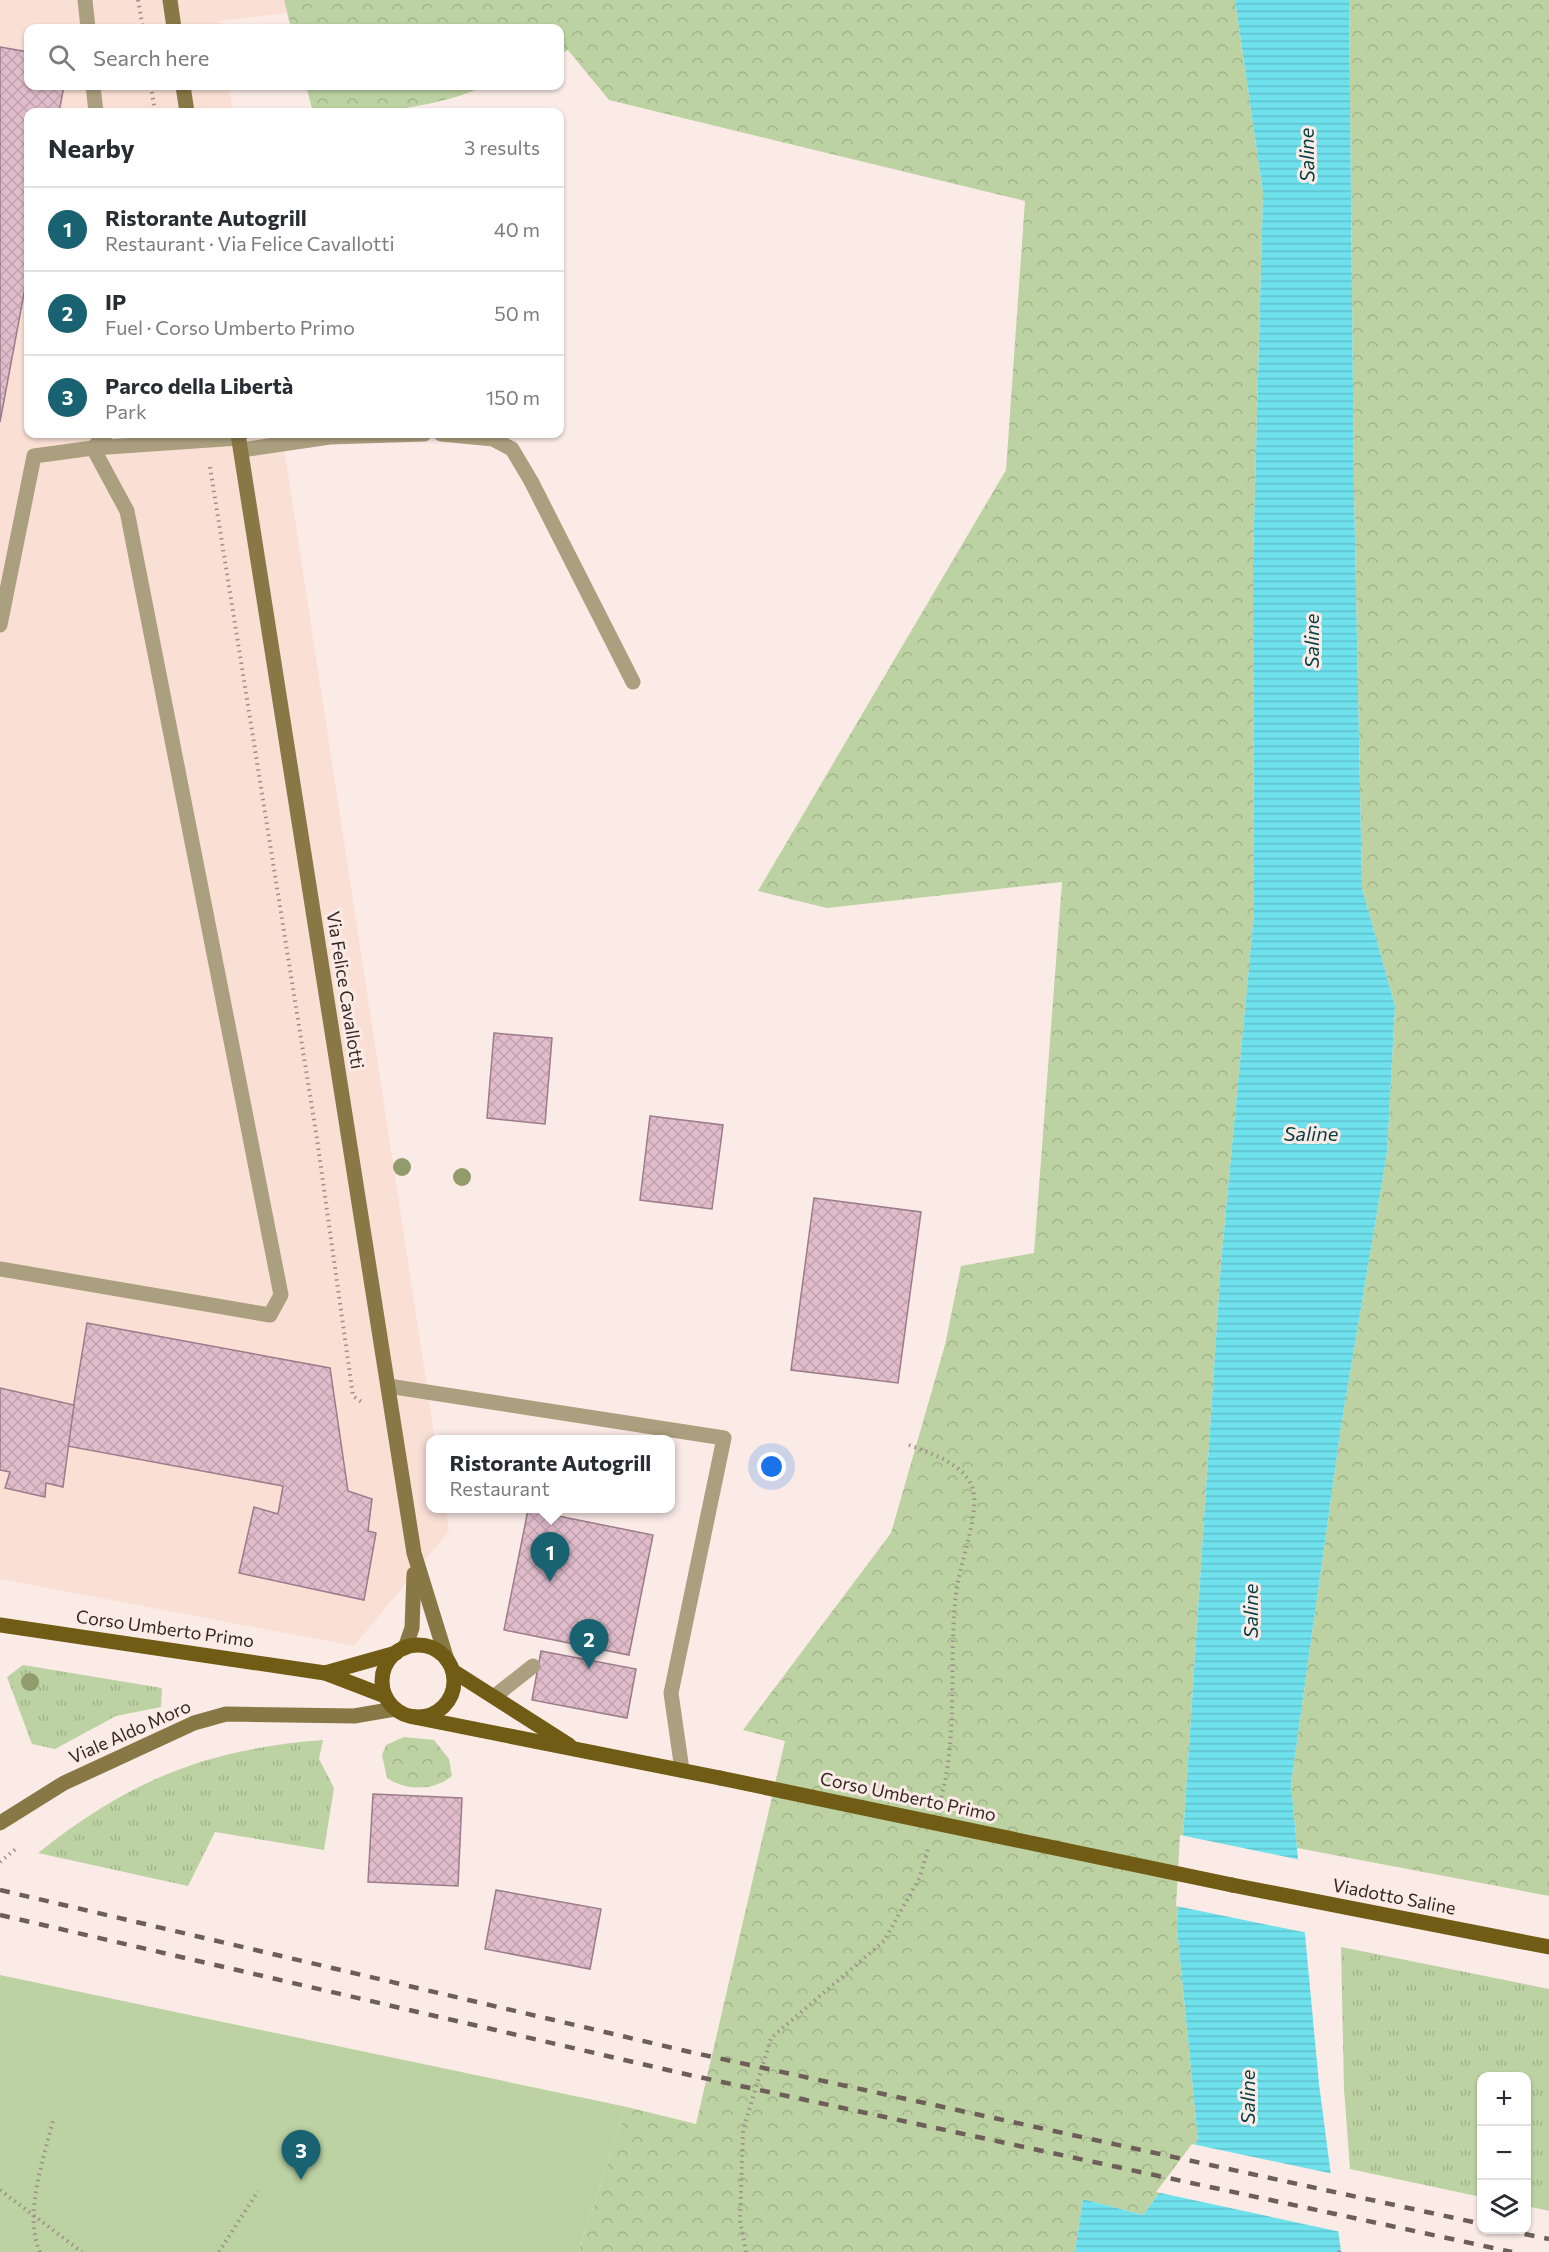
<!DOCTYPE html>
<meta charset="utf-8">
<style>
:root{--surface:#fff;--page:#f2f2f3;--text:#2b2b33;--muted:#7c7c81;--line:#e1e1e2;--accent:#196271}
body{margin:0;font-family:Commissioner,sans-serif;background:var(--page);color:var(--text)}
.controls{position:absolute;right:18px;bottom:18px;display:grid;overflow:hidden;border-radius:12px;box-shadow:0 2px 4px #0004}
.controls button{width:54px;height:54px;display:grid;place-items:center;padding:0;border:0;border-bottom:2px solid var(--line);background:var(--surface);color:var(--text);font:30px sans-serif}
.you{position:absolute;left:772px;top:1467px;width:21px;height:21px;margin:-15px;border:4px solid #fff;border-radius:50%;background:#1a73e8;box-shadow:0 0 0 9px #1a73e833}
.badge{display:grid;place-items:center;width:39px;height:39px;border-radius:50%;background:var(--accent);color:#fff;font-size:20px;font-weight:700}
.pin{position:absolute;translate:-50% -50px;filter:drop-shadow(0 2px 3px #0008)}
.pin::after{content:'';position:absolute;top:32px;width:21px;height:18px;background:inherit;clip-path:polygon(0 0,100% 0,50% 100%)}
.popup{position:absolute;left:426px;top:1435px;width:249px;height:78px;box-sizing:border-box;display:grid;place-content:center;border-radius:12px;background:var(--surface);filter:drop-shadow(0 2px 4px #0005);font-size:20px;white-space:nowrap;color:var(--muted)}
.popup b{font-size:22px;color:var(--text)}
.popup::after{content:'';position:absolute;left:50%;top:100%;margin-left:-12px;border:12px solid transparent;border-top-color:var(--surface)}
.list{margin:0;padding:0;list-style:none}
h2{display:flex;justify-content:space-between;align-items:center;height:78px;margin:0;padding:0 24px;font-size:26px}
h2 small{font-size:20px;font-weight:400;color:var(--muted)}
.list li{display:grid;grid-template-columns:39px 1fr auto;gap:18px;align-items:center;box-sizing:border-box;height:84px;padding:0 24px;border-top:2px solid var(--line)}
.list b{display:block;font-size:22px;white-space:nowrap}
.list p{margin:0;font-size:20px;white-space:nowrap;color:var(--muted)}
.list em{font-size:20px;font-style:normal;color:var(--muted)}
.icon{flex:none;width:33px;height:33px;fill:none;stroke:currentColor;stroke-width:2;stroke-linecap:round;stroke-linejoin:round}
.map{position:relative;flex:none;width:1549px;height:2252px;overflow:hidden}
.search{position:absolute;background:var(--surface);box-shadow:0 2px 4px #0004;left:24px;top:24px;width:540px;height:66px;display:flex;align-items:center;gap:15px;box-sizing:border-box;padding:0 21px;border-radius:12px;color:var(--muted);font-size:22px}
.panel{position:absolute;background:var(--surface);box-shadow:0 2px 4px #0004;left:24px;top:108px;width:540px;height:330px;border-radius:12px}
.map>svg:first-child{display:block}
.built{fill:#fadfd5}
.grass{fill:url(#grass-tufts)}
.forest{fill:url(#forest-crowns)}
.park{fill:#bcd2a2}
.water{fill:url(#water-rules)}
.pier{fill:#fbebe6}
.building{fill:url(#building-cross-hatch);stroke:#9c7b8a;stroke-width:1.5}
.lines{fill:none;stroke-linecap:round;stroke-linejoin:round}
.path{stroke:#9e8f8a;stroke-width:4;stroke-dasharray:1.5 4.5;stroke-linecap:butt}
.lane{stroke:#aa9f7e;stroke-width:15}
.secondary{stroke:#887846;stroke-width:15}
.primary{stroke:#705c15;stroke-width:15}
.rail{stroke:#6d5e59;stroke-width:4.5;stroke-dasharray:10 10;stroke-linecap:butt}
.primary-bridge{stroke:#705c15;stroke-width:15}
.tree{fill:#929b6b}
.labels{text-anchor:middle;stroke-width:6;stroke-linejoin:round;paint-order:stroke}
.street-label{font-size:18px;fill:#352722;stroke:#fbebe6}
.water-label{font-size:20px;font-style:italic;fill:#043d42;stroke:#fbebe6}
</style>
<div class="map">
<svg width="1549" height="2252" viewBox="0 0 1549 2252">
<defs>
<pattern id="grass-tufts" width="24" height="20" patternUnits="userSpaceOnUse" patternTransform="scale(1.5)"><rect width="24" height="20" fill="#bcd2a2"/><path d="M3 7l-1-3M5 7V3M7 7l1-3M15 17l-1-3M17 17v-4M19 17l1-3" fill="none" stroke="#a2b48b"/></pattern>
<pattern id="forest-crowns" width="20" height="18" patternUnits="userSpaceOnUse" patternTransform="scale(1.5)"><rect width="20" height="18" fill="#bcd2a2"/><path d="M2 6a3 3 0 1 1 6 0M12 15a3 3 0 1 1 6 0" fill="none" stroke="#a2b48b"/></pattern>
<pattern id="water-rules" width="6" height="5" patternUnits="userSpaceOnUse" patternTransform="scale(1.5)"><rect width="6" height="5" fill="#6ee1ed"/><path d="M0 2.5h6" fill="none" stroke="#60c1cb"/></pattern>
<pattern id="building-cross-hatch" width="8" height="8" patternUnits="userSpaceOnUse" patternTransform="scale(1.5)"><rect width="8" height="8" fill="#e1bdcc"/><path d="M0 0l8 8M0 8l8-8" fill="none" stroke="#c2a2af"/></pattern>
</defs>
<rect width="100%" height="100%" fill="#fbebe6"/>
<path class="built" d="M0 0H284L287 13 219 21 220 28H28V86H229L233 112H28V434H282L435 1439 430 1440V1508L446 1509 449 1531 354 1646 0 1579Z"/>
<g class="grass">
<path d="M23 1665 162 1688 161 1707 116 1716 55 1749 32 1744 7 1677Z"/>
<path d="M323 1740 319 1759 334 1788 324 1850 215 1832 188 1886 38 1853C130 1780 206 1749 323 1740Z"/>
<path d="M1341 1947 1549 1989V2211L1527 2206 1526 2076H1482L1481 2197 1350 2169 1344 2089Z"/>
</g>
<g class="forest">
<path d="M284 0H1235L1263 193 1253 562 1254 914 1221 1263 1177 1928 1198 2140 1143 2215 1083 2199 1075 2252H578L627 2107 696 2124 785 1741 743 1730 891 1533 945 1345 961 1266 1034 1253 1062 882 827 908 758 891 1006 470 1025 201 609 100 568 50 560 54V28H291Z"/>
<path d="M1349 0H1549V1896L1297 1848 1291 1784 1341 1427 1387 1153 1395 1006 1362 888 1354 490Z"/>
<path d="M306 86H486C429 110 374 113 313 112Z"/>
<path d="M404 1737 434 1740 449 1759 452 1776C434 1791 406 1791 387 1778L382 1755 386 1745Z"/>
</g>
<path class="park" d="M0 1975 627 2107 578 2252H0Z"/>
<path class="water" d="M1235 0H1349L1354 490 1362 888 1395 1006 1387 1153 1341 1427 1291 1784 1319 2084 1341 2252H1075L1083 2199 1143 2215 1198 2140 1177 1928 1221 1263 1254 914 1253 562 1263 193Z"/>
<g class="pier">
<path d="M1180 1835 1301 1860 1308 1933 1176 1906Z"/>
<path d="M1192 2144 1334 2174 1341 2232 1156 2192Z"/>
</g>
<g class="building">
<path d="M0 47 28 52V86H64L59 112H28V272L0 422Z"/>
<path d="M494 1033 552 1038 545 1124 487 1118Z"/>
<path d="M650 1116 723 1125 712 1209 640 1200Z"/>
<path d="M814 1198 921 1212 898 1383 791 1370Z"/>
<path d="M87 1323 330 1368 348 1491 372 1499 368 1531 376 1533 364 1600 239 1573 254 1507 278 1514 283 1486 67 1446Z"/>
<path d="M0 1388 74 1405 63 1487 46 1483 45 1497 5 1488 10 1472 0 1470Z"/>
<path d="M528 1510 653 1535 629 1655 504 1630Z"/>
<path d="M541 1651 636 1669 627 1718 532 1700Z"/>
<path d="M373 1794 462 1798 458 1886 368 1882Z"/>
<path d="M496 1890 601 1909 590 1969 485 1949Z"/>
</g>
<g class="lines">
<g class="path">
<path d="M138 0 143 28"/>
<path d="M151 86 155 112"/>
<path d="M210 467 317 1139 353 1396 363 1403"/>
<path d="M909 1445C933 1454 971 1466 974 1495 977 1521 959 1566 956 1594 948 1662 959 1732 941 1798"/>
<path d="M0 1862 18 1847"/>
<path d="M0 2190 82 2252"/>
<path d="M40 2252C23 2215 44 2159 53 2120"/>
<path d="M219 2252 258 2191"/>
<path d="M746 2252 740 2221 743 2130 771 2038 884 1941 920 1877 928 1849"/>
<path d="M1339 2252 1340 2248"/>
</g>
<g class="lane">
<path d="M85 0 88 28"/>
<path d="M93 86 96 112"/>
<path d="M441 434 493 439 512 449 531 481 633 682"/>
<path d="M241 450 330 437 424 434"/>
<path d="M0 625 34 456 93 448 239 438"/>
<path d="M0 1269 270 1315 281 1295 127 511 93 448 106 434"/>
<path d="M388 1386 724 1438 671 1693 682 1770"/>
<path d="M495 1696 533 1666"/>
</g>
<g class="secondary">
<path d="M170 0 174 28"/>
<path d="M183 86 187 112"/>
<path d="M238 434 414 1553 447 1660"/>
<path d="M405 1648 412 1628 414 1574"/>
<path d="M0 1823 64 1783 194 1723 226 1714 354 1716 395 1709"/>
</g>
<g class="primary">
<path d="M0 1625 325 1673 385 1696"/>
<circle cx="418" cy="1681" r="36"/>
<path d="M453 1671 569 1745"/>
<path d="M325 1673 396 1653"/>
<path d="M414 1717 720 1778"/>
<path d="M1232 1885 1549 1947"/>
</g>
<g class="rail">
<path d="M0 1890 690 2052 1482 2224"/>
<path d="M0 1915 685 2074 1512 2252"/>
<path d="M1505 2230 1549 2239"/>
</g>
<path class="primary-bridge" d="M720 1778 1232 1885"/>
</g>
<g class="tree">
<circle cx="402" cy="1167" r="9"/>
<circle cx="462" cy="1177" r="9"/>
<circle cx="30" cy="1682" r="9"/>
</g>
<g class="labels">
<g class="street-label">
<text transform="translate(345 990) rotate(81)" y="6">Via Felice Cavallotti</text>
<text transform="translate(165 1629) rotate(8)" y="6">Corso Umberto Primo</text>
<text transform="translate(130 1732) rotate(-24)" y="6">Viale Aldo Moro</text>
<text transform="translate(908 1797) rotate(12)" y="6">Corso Umberto Primo</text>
<text transform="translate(1394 1897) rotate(11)" y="6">Viadotto Saline</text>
</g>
<g class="water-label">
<text transform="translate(1307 155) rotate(-91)" y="7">Saline</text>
<text transform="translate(1312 641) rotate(-90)" y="7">Saline</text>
<text x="1311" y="1141">Saline</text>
<text transform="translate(1251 1611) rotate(-90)" y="7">Saline</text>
<text transform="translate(1248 2097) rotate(-90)" y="7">Saline</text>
</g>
</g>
</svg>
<div class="controls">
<button>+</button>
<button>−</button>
<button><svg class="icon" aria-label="layers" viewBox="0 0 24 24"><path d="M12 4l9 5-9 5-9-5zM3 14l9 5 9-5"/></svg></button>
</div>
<div class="you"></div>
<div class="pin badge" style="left:550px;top:1582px">1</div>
<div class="popup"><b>Ristorante Autogrill</b>Restaurant</div>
<div class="pin badge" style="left:589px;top:1669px">2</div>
<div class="pin badge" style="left:301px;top:2180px">3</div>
<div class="search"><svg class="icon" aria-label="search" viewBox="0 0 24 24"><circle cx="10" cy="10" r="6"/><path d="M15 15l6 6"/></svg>Search here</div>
<section class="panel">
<h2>Nearby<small>3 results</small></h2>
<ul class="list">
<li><span class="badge">1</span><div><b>Ristorante Autogrill</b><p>Restaurant · Via Felice Cavallotti</p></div><em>40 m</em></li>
<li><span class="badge">2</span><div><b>IP</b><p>Fuel · Corso Umberto Primo</p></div><em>50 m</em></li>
<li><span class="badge">3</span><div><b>Parco della Libertà</b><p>Park</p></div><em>150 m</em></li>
</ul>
</section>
</div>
